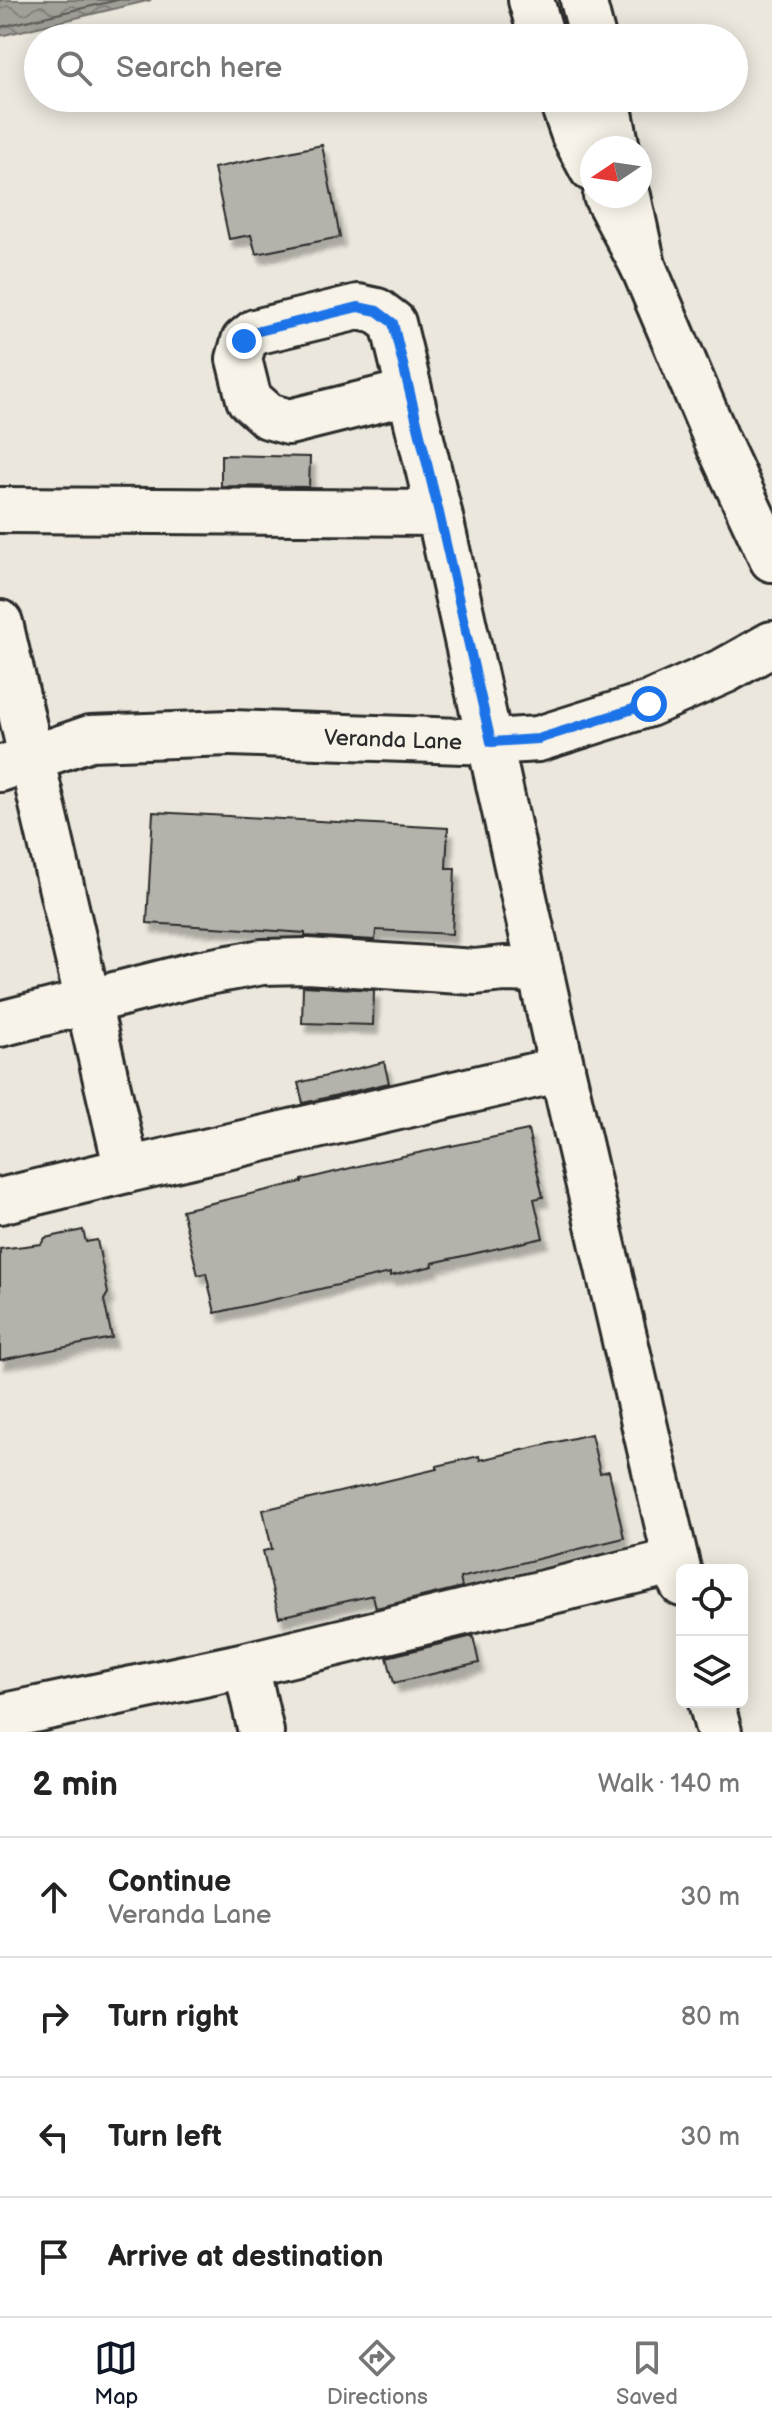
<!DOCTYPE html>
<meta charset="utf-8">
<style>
:root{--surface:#fff;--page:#f6f6f6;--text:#222;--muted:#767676;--line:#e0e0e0;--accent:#111827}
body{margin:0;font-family:"Balsamiq Sans",sans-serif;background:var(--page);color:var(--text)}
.controls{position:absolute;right:24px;bottom:24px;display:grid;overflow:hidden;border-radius:12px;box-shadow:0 4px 20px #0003}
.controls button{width:72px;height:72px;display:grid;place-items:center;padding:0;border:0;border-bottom:2px solid var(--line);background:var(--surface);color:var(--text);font:40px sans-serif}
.compass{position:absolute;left:580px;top:136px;width:72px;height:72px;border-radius:50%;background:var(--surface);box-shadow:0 4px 20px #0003;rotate:257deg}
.stop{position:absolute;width:24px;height:24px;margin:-18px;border:6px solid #1a73e8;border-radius:50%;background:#fff}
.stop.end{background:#1a73e8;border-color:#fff;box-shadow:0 2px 8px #0008}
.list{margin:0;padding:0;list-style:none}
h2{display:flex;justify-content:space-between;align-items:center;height:104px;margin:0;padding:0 32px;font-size:34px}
h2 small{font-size:26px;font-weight:400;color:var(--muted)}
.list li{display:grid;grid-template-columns:52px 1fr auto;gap:24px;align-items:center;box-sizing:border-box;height:120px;padding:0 32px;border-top:2px solid var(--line)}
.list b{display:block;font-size:30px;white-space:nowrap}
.list p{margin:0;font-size:26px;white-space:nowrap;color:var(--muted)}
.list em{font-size:26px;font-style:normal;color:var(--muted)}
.icon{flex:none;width:44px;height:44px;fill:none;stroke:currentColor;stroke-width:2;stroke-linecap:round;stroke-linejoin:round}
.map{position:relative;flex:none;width:772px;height:1732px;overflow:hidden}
.search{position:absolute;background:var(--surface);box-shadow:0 4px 20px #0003;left:24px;right:24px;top:24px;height:88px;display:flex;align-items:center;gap:20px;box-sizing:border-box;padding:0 28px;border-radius:44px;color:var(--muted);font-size:30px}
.sheet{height:584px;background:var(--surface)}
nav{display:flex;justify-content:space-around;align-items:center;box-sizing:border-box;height:112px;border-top:2px solid var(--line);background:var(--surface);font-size:22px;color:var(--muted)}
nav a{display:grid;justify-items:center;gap:4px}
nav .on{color:var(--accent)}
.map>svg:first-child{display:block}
.water{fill:url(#water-waves);stroke:#72716c;stroke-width:2}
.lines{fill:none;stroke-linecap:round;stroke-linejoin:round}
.shore{stroke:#5b5957;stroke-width:2}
.building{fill:#b5b2ab;stroke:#2b2b2b;stroke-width:2;filter:url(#shadow)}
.minor-casing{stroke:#2b2b2b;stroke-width:50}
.minor{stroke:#f7f3e8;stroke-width:44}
.route{stroke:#1a73e8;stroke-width:10}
.labels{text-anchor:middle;stroke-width:7;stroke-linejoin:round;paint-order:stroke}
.street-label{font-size:22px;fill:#2b2b2b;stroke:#f7f3e8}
</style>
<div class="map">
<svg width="772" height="1732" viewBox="0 0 772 1732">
<defs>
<pattern id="water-waves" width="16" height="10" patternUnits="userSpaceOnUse" patternTransform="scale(2)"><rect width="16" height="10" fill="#a29f98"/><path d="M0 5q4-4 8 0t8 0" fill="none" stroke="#84827c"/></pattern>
<filter id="shadow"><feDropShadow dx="5" dy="9" stdDeviation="2" flood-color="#0004"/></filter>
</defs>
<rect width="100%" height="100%" fill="#ebe7dd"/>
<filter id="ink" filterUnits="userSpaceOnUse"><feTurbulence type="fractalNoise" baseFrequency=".0125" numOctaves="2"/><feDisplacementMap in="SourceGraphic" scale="16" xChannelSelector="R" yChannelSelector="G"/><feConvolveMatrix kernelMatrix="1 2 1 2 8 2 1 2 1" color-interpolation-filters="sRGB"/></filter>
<g filter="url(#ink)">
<path class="water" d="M0 0H151L0 36Z"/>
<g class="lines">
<path class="shore" d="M0 27 118 0"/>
</g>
<g class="building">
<path d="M322 145 340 237 256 254 251 235 229 239 214 168Z"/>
<path d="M221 455 310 457 309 487 221 486Z"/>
<path d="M153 812 448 828 446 868H455L452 934 376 930 375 940 305 936V933L262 930 147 923Z"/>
<path d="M303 986 374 990 373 1025 302 1023Z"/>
<path d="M384 1062 389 1083 303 1103 298 1083Z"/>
<path d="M528 1130 543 1197 534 1199 543 1238 432 1263 433 1266 390 1276V1273L215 1313 206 1273 198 1275 182 1210 302 1182V1180L375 1162Z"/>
<path d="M83 1230 86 1242 97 1240 108 1293 104 1300 112 1338 0 1360V1249L41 1244 45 1238Z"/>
<path d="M591 1434 600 1473 609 1471 624 1538 460 1578 462 1587 376 1608 373 1595 279 1617 263 1551 272 1549 263 1510 437 1469V1466L479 1456 480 1460Z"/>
<path d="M473 1636 479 1663 394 1683 387 1657Z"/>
</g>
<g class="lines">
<g class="minor-casing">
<g id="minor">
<path d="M531 0 542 38"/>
<path d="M583 0 593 38"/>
<path d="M561 98 574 135 592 169"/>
<path d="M607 98 617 148"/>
<path d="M606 196 643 266 628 196"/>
<path d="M643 266 718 443 772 559"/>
<path d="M409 392 289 422 268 416 249 399 239 359 244 341 255 332 358 307 377 311 393 323 439 513"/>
<path d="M0 510 439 513 562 1069 127 1170 0 623"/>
<path d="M0 769 90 738 231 733 491 742 538 739 649 704 726 670 772 644"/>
<path d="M0 1024 197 974 262 962 307 961 475 972 504 969 540 970"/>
<path d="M562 1069 676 1561"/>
<path d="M0 1201 127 1170"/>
<path d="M711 1702 719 1732"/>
<path d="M0 1717 246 1665"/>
<path d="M261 1732 246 1665 676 1561 682 1584"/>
</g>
</g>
<use href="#minor" class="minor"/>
</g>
</g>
<g class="lines" filter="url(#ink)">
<path class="route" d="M244 341 255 332 358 307 377 311 393 323 439 513 491 742 538 739 649 704"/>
</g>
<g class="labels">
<g class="street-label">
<text transform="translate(393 739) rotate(2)" y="8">Veranda Lane</text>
</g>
</g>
</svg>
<div class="controls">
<button><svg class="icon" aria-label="locate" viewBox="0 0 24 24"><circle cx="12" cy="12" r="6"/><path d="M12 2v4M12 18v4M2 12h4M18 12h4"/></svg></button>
<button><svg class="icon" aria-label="layers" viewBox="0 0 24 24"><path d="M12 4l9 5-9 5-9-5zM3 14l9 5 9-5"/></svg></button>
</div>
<svg class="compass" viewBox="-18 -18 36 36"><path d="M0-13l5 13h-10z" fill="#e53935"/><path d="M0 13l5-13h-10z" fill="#767676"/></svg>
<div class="stop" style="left:649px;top:704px"></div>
<div class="stop end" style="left:244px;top:341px"></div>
<div class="search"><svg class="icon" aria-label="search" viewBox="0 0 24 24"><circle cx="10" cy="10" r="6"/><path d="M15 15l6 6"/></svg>Search here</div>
</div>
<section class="sheet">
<h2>2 min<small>Walk · 140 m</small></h2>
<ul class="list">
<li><svg class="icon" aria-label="ahead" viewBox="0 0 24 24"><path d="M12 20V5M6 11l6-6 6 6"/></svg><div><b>Continue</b><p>Veranda Lane</p></div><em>30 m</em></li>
<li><svg class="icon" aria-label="right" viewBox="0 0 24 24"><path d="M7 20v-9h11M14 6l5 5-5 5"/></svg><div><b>Turn right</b></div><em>80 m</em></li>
<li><svg class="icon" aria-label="left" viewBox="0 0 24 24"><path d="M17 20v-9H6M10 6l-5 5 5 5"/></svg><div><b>Turn left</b></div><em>30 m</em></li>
<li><svg class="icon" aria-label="arrive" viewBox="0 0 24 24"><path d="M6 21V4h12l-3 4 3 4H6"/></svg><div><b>Arrive at destination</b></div></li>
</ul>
</section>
<nav>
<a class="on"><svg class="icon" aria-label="map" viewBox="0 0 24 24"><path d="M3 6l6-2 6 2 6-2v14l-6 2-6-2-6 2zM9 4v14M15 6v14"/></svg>Map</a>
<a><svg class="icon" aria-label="directions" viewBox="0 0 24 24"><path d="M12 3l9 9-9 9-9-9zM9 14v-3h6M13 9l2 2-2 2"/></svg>Directions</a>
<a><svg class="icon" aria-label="saved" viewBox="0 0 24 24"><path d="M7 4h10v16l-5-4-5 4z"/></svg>Saved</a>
</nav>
